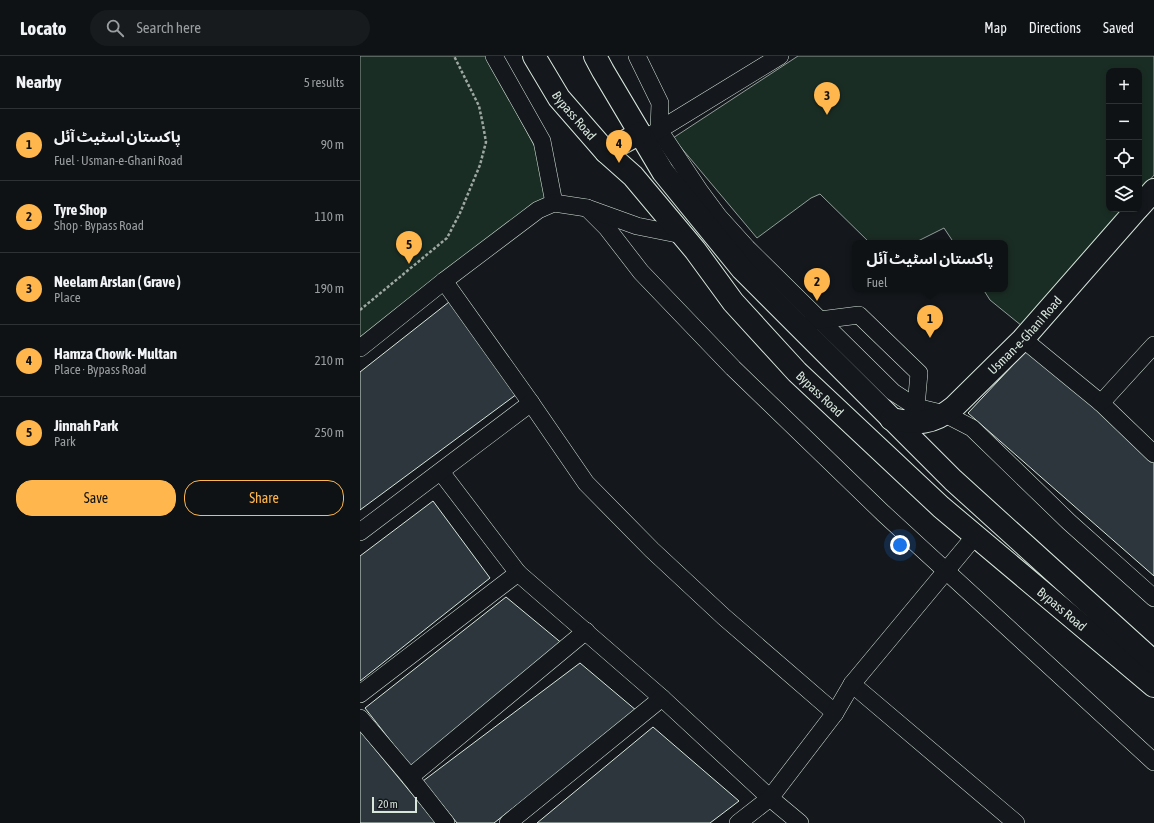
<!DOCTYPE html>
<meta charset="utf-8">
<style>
:root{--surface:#0f1215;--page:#181b1e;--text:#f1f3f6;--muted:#9b9ea0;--line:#2f3234;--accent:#ffb74d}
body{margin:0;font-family:"Asap Condensed","Noto Sans Arabic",sans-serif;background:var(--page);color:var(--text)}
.controls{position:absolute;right:12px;top:12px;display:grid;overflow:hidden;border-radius:8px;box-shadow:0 2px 6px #0003}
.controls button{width:36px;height:36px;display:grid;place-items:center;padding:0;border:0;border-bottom:1px solid var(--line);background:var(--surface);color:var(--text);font:20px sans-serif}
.scale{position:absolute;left:12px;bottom:10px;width:45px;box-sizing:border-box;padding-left:4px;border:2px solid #d8e6dc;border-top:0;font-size:11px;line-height:14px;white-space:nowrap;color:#d8e6dc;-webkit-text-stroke:3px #14181c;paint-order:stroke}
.you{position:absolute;left:540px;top:489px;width:14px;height:14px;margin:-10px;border:3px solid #fff;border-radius:50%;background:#1a73e8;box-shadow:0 0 0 6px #1a73e833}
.badge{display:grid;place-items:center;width:26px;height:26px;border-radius:50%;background:var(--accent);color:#111;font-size:13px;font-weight:700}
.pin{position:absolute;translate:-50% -33px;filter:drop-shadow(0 1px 2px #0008)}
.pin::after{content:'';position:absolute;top:21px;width:14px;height:12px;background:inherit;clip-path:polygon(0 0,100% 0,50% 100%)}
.popup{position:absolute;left:492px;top:184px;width:156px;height:52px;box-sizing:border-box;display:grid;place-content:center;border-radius:8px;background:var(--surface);filter:drop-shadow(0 1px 3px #0005);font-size:13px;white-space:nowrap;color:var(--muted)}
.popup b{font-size:15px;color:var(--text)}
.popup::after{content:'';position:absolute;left:50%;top:100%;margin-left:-8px;border:8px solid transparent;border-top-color:var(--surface)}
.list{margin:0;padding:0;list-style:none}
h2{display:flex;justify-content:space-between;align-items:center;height:52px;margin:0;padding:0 16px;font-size:17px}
h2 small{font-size:13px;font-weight:400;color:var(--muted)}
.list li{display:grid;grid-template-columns:26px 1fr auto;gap:12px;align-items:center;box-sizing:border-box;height:72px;padding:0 16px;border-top:1px solid var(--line)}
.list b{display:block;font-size:15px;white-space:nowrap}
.list p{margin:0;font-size:13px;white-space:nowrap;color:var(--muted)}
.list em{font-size:13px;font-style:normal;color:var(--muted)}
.actions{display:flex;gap:8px;padding:12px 16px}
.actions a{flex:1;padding:9px 0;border:1px solid var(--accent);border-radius:16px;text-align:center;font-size:14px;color:var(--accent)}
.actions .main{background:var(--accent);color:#111}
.icon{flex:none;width:22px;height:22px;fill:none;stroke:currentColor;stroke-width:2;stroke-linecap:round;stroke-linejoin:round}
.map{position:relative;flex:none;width:794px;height:767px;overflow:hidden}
header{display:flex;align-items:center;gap:24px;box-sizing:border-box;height:56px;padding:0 20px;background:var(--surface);border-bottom:1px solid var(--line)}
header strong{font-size:19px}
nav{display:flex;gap:22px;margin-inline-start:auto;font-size:14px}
.search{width:280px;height:36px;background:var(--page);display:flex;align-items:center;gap:10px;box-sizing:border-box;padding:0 14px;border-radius:22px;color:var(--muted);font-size:15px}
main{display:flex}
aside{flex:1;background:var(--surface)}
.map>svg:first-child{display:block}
.green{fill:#1a2d24;stroke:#939e99}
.building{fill:#2c363c;stroke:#d8e6dc}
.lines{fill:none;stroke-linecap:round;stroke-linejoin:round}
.minor-casing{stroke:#d8e6dc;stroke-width:18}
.major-casing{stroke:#d8e6dc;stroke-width:24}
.path{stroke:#9da8a2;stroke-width:2.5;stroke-dasharray:3 2;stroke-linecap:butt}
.minor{stroke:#14181c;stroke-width:17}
.major{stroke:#14181c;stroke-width:22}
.labels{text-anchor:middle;stroke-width:3;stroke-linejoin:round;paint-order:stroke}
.street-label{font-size:13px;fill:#d8e6dc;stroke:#14181c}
</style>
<header>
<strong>Locato</strong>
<div class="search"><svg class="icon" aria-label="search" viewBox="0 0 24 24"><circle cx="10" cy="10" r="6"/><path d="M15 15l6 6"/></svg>Search here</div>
<nav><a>Map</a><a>Directions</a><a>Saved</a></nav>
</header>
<main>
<aside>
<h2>Nearby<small>5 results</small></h2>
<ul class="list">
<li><span class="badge">1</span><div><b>پاکستان اسٹیٹ آئل</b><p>Fuel · Usman-e-Ghani Road</p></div><em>90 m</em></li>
<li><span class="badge">2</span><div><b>Tyre Shop</b><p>Shop · Bypass Road</p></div><em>110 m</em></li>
<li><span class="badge">3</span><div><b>Neelam Arslan ( Grave )</b><p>Place</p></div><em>190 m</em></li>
<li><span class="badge">4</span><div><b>Hamza Chowk- Multan</b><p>Place · Bypass Road</p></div><em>210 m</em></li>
<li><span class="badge">5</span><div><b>Jinnah Park</b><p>Park</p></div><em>250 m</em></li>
</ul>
<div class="actions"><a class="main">Save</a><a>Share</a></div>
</aside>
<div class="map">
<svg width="794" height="767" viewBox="0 0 794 767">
<rect width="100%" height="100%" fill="#14181c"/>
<g class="green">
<path d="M0 0H126L197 132 0 284Z"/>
<path d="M438 0H794V119L779 137V15H749V153H765L662 270 630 244 623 233H645V187H594L584 172 554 187H510L460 138 451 142 397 182 313 82Z"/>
</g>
<g class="building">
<path d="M89 246 157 338 0 454V316Z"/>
<path d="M668 293 794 404V520L608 357Z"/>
<path d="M73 445 130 522 0 625V500Z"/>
<path d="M146 541 204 589 51 711 5 652Z"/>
<path d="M220 607 277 655 134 767H97L63 725Z"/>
<path d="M293 671 379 745 350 767H177Z"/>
<path d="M0 675 76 767H0Z"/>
</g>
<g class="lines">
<g class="minor-casing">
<g id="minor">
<path d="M134 0 182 85 194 147"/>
<path d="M277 0 300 47 299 74 339 134 359 161 387 192 533 336 556 351 585 358 612 372 709 466 794 542"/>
<path d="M291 79 420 0"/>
<path d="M227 152 247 172 281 216 373 312 523 457 794 706"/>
<path d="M84 225 171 347"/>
<path d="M452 265 499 259 559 317 556 351 551 360"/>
<path d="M663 283 741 347 794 398"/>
<path d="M0 292 84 225 178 154 194 147 227 152 277 170 322 179"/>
<path d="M741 347 794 289"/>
<path d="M81 416 158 517"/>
<path d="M0 476 171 347 226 427 292 494 364 561 475 657"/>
<path d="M492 628 656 767"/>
<path d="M0 638 158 517 302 642 410 742 440 767"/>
<path d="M0 662 50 721 86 767"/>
<path d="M50 721 226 575"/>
<path d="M148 767 302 642"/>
<path d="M378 767 410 742 475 657 492 628 615 480"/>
</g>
</g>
<g class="major-casing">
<g id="major">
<path id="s1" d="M174 0 199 42 246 96 273 120 335 194 373 246 437 316 581 451 794 630"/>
<path d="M235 0 243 15 303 116 382 213 593 424 794 606"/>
<path d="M246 96 280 77"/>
<path d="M779 151 794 134"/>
<path id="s2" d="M531 363C558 368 572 369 594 351L663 283 777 153"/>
</g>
</g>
<path class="path" d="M0 254 87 182 100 157 120 109 126 86 123 69 119 50 94 0"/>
<use href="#minor" class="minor"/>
<use href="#major" class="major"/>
</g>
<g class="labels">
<g class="street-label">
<text dy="5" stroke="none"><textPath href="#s1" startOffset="72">Bypass Road</textPath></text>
<text dy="5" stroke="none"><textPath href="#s2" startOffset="168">Usman-e-Ghani Road</textPath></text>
<text dy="5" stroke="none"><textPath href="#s1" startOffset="444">Bypass Road</textPath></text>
<text dy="5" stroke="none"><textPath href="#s1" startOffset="768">Bypass Road</textPath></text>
</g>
</g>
</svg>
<div class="controls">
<button>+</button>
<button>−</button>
<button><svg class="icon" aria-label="locate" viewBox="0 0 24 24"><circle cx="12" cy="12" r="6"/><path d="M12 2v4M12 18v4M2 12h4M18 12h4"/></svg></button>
<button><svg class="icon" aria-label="layers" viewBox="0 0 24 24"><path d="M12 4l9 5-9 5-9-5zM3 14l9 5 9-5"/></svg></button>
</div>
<div class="scale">20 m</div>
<div class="you"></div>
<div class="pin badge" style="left:570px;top:282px">1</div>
<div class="popup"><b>پاکستان اسٹیٹ آئل</b>Fuel</div>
<div class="pin badge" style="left:457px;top:245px">2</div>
<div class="pin badge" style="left:467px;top:59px">3</div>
<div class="pin badge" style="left:259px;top:107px">4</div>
<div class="pin badge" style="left:49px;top:208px">5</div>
</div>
</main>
